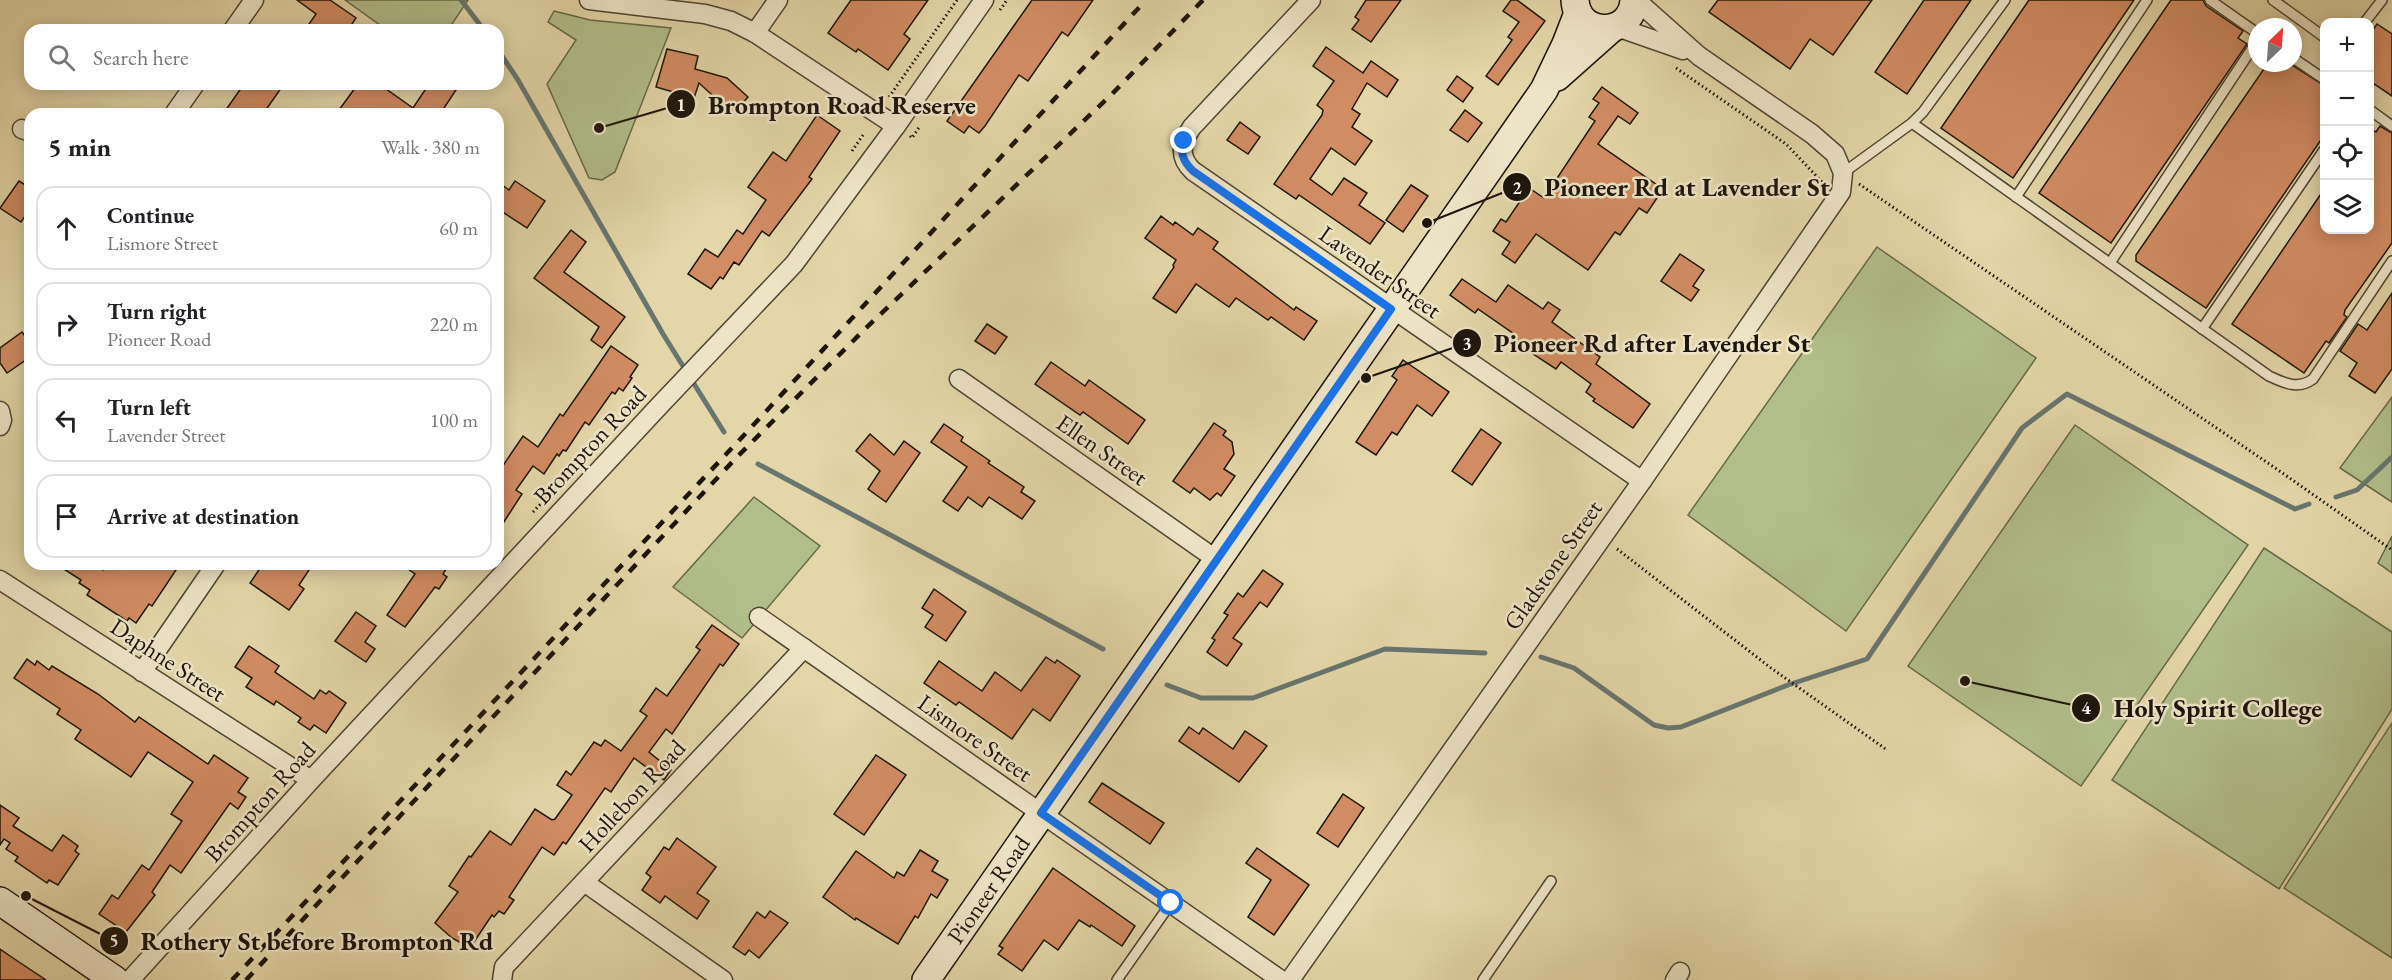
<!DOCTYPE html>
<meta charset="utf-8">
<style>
:root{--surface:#fff;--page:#f6f6f6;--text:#202124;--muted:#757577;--line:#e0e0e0}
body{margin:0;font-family:"EB Garamond",serif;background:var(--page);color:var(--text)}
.controls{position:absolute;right:18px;top:18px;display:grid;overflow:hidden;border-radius:12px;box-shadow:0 3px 15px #0003}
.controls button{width:54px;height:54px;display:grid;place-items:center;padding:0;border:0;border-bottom:2px solid var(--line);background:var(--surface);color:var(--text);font:30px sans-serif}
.compass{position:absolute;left:2248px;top:18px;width:54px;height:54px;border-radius:50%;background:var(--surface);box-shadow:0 3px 15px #0003;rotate:25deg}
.stop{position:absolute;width:18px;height:18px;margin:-14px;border:4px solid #1a73e8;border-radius:50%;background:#fff}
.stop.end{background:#1a73e8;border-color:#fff;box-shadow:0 2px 6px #0008}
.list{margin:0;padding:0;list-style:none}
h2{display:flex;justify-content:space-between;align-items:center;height:78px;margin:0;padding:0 24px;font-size:26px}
h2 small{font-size:20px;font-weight:400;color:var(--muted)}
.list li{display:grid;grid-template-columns:39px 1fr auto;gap:18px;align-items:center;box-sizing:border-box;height:84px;margin:0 12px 12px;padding:0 12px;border:2px solid var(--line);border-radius:18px}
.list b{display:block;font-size:22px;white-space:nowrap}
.list p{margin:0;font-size:20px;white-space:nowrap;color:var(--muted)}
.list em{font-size:20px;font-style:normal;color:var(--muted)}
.icon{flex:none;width:33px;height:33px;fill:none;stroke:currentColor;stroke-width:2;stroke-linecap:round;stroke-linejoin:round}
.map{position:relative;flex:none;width:2392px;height:980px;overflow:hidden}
.search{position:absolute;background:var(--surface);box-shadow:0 3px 15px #0003;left:24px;top:24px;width:480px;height:66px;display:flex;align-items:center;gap:15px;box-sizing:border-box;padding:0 21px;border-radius:18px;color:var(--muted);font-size:22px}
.panel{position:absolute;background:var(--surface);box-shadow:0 3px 15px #0003;left:24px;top:108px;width:480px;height:462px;border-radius:18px}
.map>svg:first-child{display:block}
.green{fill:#b1be8a;stroke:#666a4a;stroke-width:1.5}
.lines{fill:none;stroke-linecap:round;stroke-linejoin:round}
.stream{stroke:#67766f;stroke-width:5}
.building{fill:#d28c63;stroke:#1c150b;stroke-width:1.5}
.lane-casing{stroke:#4e4532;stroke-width:12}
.street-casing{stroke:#4e4532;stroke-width:21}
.secondary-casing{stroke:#1c150b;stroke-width:30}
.path{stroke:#1c150b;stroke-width:3;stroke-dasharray:1.5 3;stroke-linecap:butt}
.lane{stroke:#ede4c6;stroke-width:9}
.street{stroke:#ede4c6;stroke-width:18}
.secondary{stroke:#ede4c6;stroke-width:27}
.rail{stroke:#1c150b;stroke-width:4.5;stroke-dasharray:10 10;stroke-linecap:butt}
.route{stroke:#1a73e8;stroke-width:8}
.labels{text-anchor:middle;stroke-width:5;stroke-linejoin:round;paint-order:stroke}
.street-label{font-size:24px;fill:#1c150b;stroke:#ede4c6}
.leader{fill:none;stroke:#1c150b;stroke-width:2}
.callout-dot{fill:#1c150b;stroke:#ede4c6;stroke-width:2}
.mark-label{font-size:18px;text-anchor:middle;font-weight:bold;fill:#fff}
.callout-label{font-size:26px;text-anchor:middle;font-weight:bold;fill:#1c150b;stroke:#ede4c6;stroke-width:5;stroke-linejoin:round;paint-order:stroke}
</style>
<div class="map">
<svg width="2392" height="980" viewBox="0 0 2392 980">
<rect width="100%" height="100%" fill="#e3d6a8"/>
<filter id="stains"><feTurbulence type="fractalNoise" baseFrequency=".00333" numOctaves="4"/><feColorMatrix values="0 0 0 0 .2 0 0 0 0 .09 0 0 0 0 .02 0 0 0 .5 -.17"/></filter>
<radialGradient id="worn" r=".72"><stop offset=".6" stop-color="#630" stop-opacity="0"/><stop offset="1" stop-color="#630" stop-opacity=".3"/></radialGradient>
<g class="green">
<path d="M345 0H468L448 30H387Z"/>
<path d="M554 11 590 20 671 28 615 172 602 180 589 178 547 84 576 40 548 22Z"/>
<path d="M1877 247 2036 358 1846 631 1688 515Z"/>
<path d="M2392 397V502L2340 468Z"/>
<path d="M2075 425 2248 545 2081 786 1908 666Z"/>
<path d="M754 497 820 546 742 638 673 587Z"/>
<path d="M2392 536V573L2378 563Z"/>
<path d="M2264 548 2392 632V709L2279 889 2112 780Z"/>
<path d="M2392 723V958L2284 888Z"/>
</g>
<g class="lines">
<g class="stream">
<path d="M461 0 484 30"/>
<path d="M498 50 518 80 663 334 724 432"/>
<path d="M758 464 1103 649"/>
<path d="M2336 497 2357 490 2392 457"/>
<path d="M1541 657 1574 668 1654 725 1668 728 1681 727 1788 685 1867 659 2022 428 2067 394 2295 509 2309 504"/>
<path d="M1167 685 1201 698H1253L1385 649 1485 653"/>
</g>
</g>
<g class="building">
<path d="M297 0H330L356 18 348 30H305L316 14Z"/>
<path d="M851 0H928L904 34 910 39 888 70 858 49 856 52 828 33Z"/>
<path d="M1032 0H1093L1068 36 1062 32 1028 81 1019 75 985 126 979 133 969 126 964 133 947 121Z"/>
<path d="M1366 0H1401L1371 42 1352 29 1359 20 1355 17Z"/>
<path d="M1511 0H1517L1545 21 1498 85 1486 76 1512 40 1508 37 1519 22 1503 11Z"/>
<path d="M1718 0H1872L1833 55 1810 39 1790 69 1709 12Z"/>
<path d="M1924 0H1971L1907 94 1875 72Z"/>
<path d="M2029 0H2134L2013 178 1941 128Z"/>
<path d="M2171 0H2203L2206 6 2243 31 2238 38 2247 44 2111 243 2039 193Z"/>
<path d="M2377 24 2392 34V96L2370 81V34Z"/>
<path d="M1326 47 1363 73 1371 61 1398 80 1387 97 1367 83 1352 109 1360 114 1352 127 1372 141 1355 165 1331 148 1310 179 1332 195 1344 178 1367 193 1359 205 1385 223 1370 244 1299 195 1296 199 1274 184 1322 115 1323 110 1317 105 1334 81 1313 66Z"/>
<path d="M667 49 698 56 695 69 727 78 748 97 733 114 699 83 694 98 656 87Z"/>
<path d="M2268 63H2289L2325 86V134L2206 308 2136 261V255Z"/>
<path d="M1457 76 1473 88 1463 102 1447 90Z"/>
<path d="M244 84H284L263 114H223Z"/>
<path d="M358 84H379L413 108 429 84H460L440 114H336Z"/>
<path d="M1602 87 1638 113 1630 124 1618 116 1598 144 1663 189 1647 213 1639 208 1620 235 1615 232 1588 270 1536 234 1515 263 1502 254 1510 242 1493 231 1501 219 1506 222 1529 188 1544 198 1595 121 1589 117 1599 103 1593 99Z"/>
<path d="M1465 110 1482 123 1468 142 1450 130Z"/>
<path d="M817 115 840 131 809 177 812 179 769 236 762 231 739 265 734 262 723 279 720 277 711 289 688 274 705 249 718 257 737 230 743 234 766 200 748 187 773 152 786 161Z"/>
<path d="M1240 122 1260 137 1248 154 1227 140Z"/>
<path d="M2380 126 2392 133V243L2345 310 2344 315 2347 317 2329 343 2326 341 2304 373 2232 324 2325 188V230H2370V128L2376 132Z"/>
<path d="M19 181 30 188V209L21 222 0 208Z"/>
<path d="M515 181 545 201 527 228 498 209V182L509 190Z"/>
<path d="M1411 185 1428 196 1403 232 1386 220Z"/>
<path d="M1161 216 1173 225 1175 222 1193 235 1198 228 1218 242 1213 249 1294 310 1296 307 1317 321 1304 340 1271 317 1268 320 1236 298 1229 307 1196 284 1176 313 1153 298 1174 267 1173 265 1176 260 1145 238Z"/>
<path d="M571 230 586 242 564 272 625 317 602 348 591 340 599 327 534 278Z"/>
<path d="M1680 254 1704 270 1693 286 1699 290 1691 301 1661 281Z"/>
<path d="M1462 279 1496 302 1508 285 1543 309 1548 302 1560 310 1552 322 1600 357 1596 364 1650 404 1633 428 1593 401 1595 399 1586 392 1591 384 1561 362 1556 369 1510 339 1514 334 1478 309 1475 313 1450 295Z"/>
<path d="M2392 293V369L2375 393 2349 376 2357 363 2340 351 2358 324 2367 330Z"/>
<path d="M987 324 1007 337 995 354 975 341Z"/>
<path d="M22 332 30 343V357L7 373 0 363V348Z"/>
<path d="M611 346 638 365 630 377 632 378 623 391 619 388 615 394 612 392 589 425 585 422 566 451 563 450 559 456 557 454 544 474 533 466 516 490 522 494 498 531V473L523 436 538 447 560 414 563 416 586 383Z"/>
<path d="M1403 360 1449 392 1432 416 1417 405 1397 435 1392 432 1376 455 1356 442 1397 380 1392 376Z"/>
<path d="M1051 362 1085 386 1089 380 1145 420 1128 444 1083 412 1080 415 1035 384Z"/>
<path d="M1214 423 1226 431 1223 435 1232 442 1234 454 1224 469 1235 476 1221 496 1217 493 1210 500 1194 488 1190 493 1173 481Z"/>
<path d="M944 424 963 437 961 441 990 461 988 463 1024 487 1021 492 1035 501 1022 519 989 497 982 507 968 497 958 511 943 501 967 467 931 442Z"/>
<path d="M1481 429 1501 443 1472 485 1452 471Z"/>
<path d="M870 434 894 455 904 441 920 453 886 502 868 489 880 471 856 451Z"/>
<path d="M56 564H94L103 570 107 564H180L152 606 149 604 136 623 129 618 127 621 87 595 90 590 79 583 81 580Z"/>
<path d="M263 564H313L299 585 304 589 289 610 250 583Z"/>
<path d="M401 564H449L443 574 447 577 439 589 435 587 405 627 387 615 415 574Z"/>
<path d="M1263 570 1283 584 1267 607 1260 602 1233 638 1242 644 1227 666 1207 652 1215 640 1212 638 1228 615 1224 613 1238 593 1243 597Z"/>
<path d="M934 589 966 612 946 641 925 627 933 615 922 608Z"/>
<path d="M356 612 376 626 365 642 375 649 366 662 335 641Z"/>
<path d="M712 625 739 644 723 666 720 664 672 734 666 729 649 752 671 770 664 780 634 758 611 792 605 788 566 844 563 842 554 855 542 847 509 897 514 900 504 914 499 911 494 917 492 915 470 948 452 938 435 923 458 892 449 886 469 856 471 857 490 831 511 845 535 809 552 820 555 819 572 795 557 785 566 771 571 775 594 742 601 746 605 740 621 751 647 716 640 711 656 688 667 696 700 650 696 647Z"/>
<path d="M249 646 279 666 275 672 314 699 320 690 326 694 329 691 346 703 326 733 314 725 310 730 298 722 301 718 276 701 274 705 246 687 252 678 235 667Z"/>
<path d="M1046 657 1055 663 1057 660 1080 676 1050 721 1033 709 1012 739 959 702 956 705 924 683 939 661 982 691 995 672 1021 691Z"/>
<path d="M27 659 35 665 37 661 49 670 52 666 98 694 135 722 139 717 208 764 214 755 248 778 238 792 246 797 238 809 230 803 181 873 170 865 152 892 155 895 126 932 99 914 112 895 118 899 142 865 149 870 182 821 171 814 193 782 148 752 131 777 75 739 81 730 57 714 60 709 14 678Z"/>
<path d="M1189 727 1199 734 1203 728 1233 749 1245 731 1267 746 1239 782 1179 741Z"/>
<path d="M876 755 906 775 864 835 834 814Z"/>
<path d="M1102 783 1164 823 1150 844 1089 802Z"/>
<path d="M1343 794 1364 808 1338 847 1317 833Z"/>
<path d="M0 805 19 818 13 826 52 851 63 835 78 846 75 851 79 854 58 885 49 880 47 883 15 861 18 857 6 849 10 843 4 839 0 845Z"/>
<path d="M677 838 716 867 697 893 709 901 697 919 665 896 660 903 642 890 651 877 646 873 664 847 669 850Z"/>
<path d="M1257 848 1309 885 1274 935 1248 917 1271 880 1246 863Z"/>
<path d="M920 850 938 861 932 871 948 880 937 898 931 894 918 918 915 916 898 944 856 918 855 920 823 897 856 851 894 878 897 872 904 876Z"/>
<path d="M1053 868 1135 926 1122 946 1091 925 1090 927 1079 920 1058 950 1044 940 1022 971 998 954 1003 948 999 946Z"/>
<path d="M770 911 788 923 759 958 749 950 745 955 733 947 757 912 765 918Z"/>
<path d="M0 949 16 960 46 980H0Z"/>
</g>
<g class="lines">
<g class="lane-casing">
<g id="lane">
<path d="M2210 0 2257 33"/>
<path d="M2273 0 2324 37"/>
<path d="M2365 22 2382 0"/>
<path d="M2293 58 2324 79"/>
<path d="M2370 110 2392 126"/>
<path d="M1912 123 2269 376C2284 383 2298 390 2313 379L2392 261"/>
<path d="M1843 173 1912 123 1923 112 2005 0"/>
<path d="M2016 197 2147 0"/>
<path d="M2110 263 2257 41"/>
<path d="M2202 329 2324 150"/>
<path d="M1117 980 1171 903"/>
<path d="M1483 980 1551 881"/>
</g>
</g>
<g class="street-casing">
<g id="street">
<path d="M589 0 705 14 731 21 755 33 896 126"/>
<path d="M1311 0 1192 127C1181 143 1178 157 1193 171L1642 481"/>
<path d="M1617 27 1683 50"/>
<path d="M233 30 254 0"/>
<path d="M755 33 778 0"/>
<path d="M174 114 195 84"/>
<path d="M22 129 30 132"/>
<path d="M959 379 1217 560"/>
<path d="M0 411 2 420 0 426"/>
<path d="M0 580 311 780"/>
<path d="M759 617 1281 980"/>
<path d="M142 672 216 564"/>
<path d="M584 882 723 980"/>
<path d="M130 980 311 780 661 404 794 264 896 126 984 0"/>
<path d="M502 980 504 967 804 648"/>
<path d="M1290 980 1642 481 1841 192 1843 173 1835 154 1812 134 1699 56 1636 0"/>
<path d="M1675 980 1680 972"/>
</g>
</g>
<g class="secondary-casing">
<g id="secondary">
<path d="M1575 0C1577 38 1632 38 1634 0"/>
<path d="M1557 77 1611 29"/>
<path d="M0 901 115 980"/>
<path id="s1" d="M926 980 1544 90 1566 44 1578 13"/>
</g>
</g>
<g class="path">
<path d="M1000 10 1007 0"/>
<path d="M1676 68 1786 144 1823 183"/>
<path d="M889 97 957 0"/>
<path d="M910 136 912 138 920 126"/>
<path d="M852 151 863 135"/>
<path d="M1859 184 2281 472 2392 550"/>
<path d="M533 512 547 497"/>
<path d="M1617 549 1771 668 1887 750"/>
</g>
<use href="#lane" class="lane"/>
<use href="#street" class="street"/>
<use href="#secondary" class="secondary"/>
<g class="rail">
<path d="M232 980 746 433 1146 0"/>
<path d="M246 980 736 458 866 328 1112 94 1203 0"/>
</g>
</g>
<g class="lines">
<path class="route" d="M1171 903 1041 813 1391 309 1193 171C1183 161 1180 154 1184 141"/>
</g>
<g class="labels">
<g class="street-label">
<text transform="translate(1380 272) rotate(35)" y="8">Lavender Street</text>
<text transform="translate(590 445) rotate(-47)" y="8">Brompton Road</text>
<text transform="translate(1102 450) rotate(35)" y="8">Ellen Street</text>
<text transform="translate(1553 565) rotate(-55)" y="8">Gladstone Street</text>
<text transform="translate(168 660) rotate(33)" y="8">Daphne Street</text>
<text transform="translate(975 738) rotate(35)" y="8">Lismore Street</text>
<text transform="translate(632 796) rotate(-47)" y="8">Hollebon Road</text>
<text transform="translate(260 802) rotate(-48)" y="8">Brompton Road</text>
<text dy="8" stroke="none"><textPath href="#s1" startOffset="110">Pioneer Road</textPath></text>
</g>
</g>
<path class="leader" d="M599 128L681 104M1427 223L1517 187M1366 378L1467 343M1965 681L2086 708M26 896L114 941"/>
<g class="callout-dot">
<circle cx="599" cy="128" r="6"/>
<circle cx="1427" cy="223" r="6"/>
<circle cx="1366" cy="378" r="6"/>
<circle cx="1965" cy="681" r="6"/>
<circle cx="26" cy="896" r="6"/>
<circle cx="681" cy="104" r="15"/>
<circle cx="1517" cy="187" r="15"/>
<circle cx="1467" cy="343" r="15"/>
<circle cx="2086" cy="708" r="15"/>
<circle cx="114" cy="941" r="15"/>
</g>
<g class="mark-label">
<text x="681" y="111">1</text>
<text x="1517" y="194">2</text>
<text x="1467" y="350">3</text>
<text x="2086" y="714">4</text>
<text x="114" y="947">5</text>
</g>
<g class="callout-label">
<text x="842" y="114">Brompton Road Reserve</text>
<text x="1687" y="196">Pioneer Rd at Lavender St</text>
<text x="1652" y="352">Pioneer Rd after Lavender St</text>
<text x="2218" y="717">Holy Spirit College</text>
<text x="317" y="950">Rothery St before Brompton Rd</text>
</g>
<rect width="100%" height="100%" filter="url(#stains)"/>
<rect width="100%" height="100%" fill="url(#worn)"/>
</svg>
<div class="controls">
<button>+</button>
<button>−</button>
<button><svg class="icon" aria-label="locate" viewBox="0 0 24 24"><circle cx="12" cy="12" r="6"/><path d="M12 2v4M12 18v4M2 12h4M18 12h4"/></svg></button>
<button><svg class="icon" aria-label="layers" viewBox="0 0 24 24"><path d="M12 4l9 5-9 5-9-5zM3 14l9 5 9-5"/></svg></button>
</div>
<svg class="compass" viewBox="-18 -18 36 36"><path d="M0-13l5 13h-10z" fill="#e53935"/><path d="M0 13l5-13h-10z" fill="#757577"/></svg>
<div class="stop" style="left:1171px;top:903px"></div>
<div class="stop end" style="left:1184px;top:141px"></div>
<div class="search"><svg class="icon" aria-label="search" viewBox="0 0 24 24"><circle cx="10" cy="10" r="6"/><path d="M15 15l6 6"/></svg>Search here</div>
<section class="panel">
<h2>5 min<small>Walk · 380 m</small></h2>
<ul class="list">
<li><svg class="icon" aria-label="ahead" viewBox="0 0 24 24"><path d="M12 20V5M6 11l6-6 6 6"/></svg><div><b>Continue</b><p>Lismore Street</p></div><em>60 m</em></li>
<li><svg class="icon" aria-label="right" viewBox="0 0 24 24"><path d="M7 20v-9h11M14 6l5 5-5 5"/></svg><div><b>Turn right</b><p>Pioneer Road</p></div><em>220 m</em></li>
<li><svg class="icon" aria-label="left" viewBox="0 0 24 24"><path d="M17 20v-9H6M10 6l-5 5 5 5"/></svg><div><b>Turn left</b><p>Lavender Street</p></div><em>100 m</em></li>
<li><svg class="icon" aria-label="arrive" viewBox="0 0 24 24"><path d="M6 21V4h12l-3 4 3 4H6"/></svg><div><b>Arrive at destination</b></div></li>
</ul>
</section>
</div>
